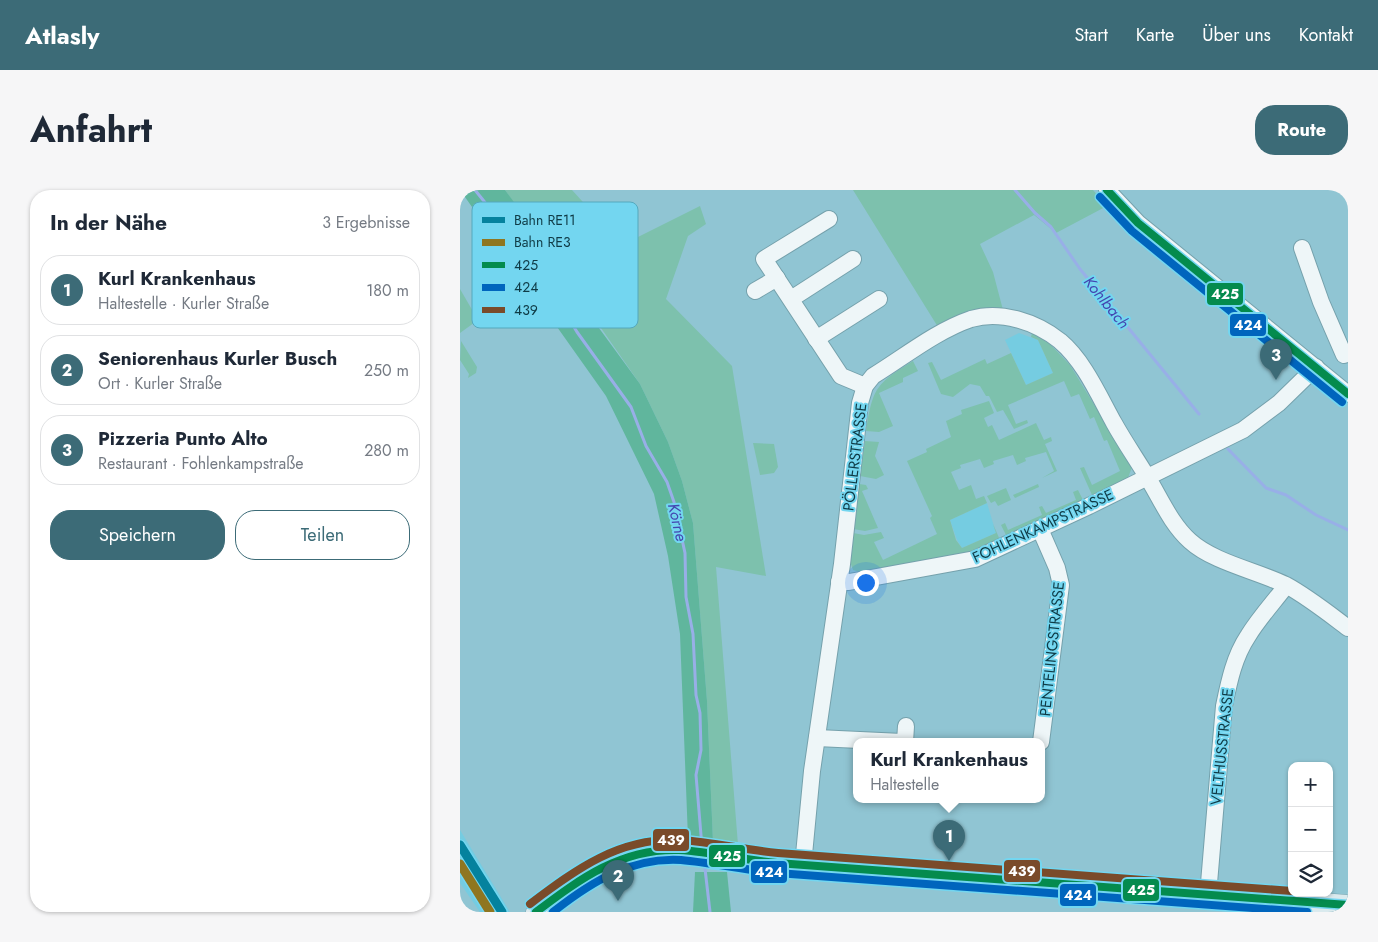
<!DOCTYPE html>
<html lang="de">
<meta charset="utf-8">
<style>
:root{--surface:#fff;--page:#f6f6f7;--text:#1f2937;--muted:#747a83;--line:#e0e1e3;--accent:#3c6b77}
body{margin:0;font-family:Jost,sans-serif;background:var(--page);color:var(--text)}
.controls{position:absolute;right:15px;bottom:15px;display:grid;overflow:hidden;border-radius:10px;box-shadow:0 1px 4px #0004}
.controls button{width:45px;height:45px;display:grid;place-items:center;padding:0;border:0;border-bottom:1px solid var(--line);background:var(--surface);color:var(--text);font:25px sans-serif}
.you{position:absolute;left:405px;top:392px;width:18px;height:18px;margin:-12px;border:4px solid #fff;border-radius:50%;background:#1a73e8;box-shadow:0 0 0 8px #1a73e833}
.badge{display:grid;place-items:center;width:32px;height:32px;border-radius:50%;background:var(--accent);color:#fff;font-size:16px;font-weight:700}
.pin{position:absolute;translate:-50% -41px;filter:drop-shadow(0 1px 2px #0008)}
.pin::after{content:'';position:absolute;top:26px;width:18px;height:15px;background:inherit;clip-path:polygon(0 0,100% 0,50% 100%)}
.popup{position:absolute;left:393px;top:548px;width:192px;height:65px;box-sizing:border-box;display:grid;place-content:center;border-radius:10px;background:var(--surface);filter:drop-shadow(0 1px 4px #0005);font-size:16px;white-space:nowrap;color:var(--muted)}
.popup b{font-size:19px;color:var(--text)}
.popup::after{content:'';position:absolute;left:50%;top:100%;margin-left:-10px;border:10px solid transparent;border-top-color:var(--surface)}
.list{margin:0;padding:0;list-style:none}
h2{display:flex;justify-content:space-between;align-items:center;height:65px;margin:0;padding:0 20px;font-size:21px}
h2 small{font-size:16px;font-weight:400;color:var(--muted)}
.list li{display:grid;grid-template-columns:32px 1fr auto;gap:15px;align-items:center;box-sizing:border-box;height:70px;margin:0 10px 10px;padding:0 10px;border:1px solid var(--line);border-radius:20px}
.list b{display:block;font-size:19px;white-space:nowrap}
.list p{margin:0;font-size:16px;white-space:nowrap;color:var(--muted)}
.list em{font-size:16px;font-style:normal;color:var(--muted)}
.actions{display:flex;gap:10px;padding:15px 20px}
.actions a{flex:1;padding:11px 0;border:1px solid var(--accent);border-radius:20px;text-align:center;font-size:18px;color:var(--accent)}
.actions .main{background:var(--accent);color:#fff}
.icon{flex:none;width:28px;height:28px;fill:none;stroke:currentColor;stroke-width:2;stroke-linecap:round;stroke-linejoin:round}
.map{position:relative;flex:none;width:888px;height:722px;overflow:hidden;border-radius:20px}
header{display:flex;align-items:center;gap:30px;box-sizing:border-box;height:70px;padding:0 25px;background:var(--accent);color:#fff}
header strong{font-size:24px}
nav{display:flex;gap:28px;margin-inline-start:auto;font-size:18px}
.intro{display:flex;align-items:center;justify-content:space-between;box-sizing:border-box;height:120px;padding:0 30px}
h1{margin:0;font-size:35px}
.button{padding:12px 22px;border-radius:20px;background:var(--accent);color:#fff;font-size:18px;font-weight:700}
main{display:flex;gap:30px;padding:0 30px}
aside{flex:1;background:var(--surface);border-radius:20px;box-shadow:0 1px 4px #0004}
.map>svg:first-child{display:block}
.built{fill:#75cce1}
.green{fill:#7dc1ad}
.forest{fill:#60b69d}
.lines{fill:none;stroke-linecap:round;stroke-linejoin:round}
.stream{stroke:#98afe7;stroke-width:3}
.minor-casing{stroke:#75a1ac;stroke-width:18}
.major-casing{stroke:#79a3ae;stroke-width:21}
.minor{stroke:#eef6f8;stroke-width:16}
.major{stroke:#daeaee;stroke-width:20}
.bus-1-casing{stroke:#73d6f0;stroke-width:11}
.bus-2-casing{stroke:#73d6f0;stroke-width:11}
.bus-3-casing{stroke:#73d6f0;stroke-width:11}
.bus-1{stroke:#048b4e;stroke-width:8}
.bus-2{stroke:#0065bd;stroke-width:8}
.bus-3{stroke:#7a4b2a;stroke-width:8}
.rail-1-casing{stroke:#73d6f0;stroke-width:12}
.rail-2-casing{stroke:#73d6f0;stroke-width:12}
.rail-1{stroke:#05829e;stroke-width:9}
.rail-2{stroke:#8f7620;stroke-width:9}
.labels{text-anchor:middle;stroke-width:4;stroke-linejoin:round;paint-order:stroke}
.street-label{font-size:15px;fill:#0f3b46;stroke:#73d6f0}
.water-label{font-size:16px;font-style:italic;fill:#4447b0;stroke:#73d6f0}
.key{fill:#73d6f0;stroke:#55a8bd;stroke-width:1}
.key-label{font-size:14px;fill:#0f3b46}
.line-badge{stroke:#73d6f0;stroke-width:2}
.badge-label{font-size:14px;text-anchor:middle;font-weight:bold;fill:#fff}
</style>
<header>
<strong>Atlasly</strong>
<nav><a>Start</a><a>Karte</a><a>Über uns</a><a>Kontakt</a></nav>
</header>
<div class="intro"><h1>Anfahrt</h1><a class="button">Route</a></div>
<main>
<aside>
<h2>In der Nähe<small>3 Ergebnisse</small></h2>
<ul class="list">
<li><span class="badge">1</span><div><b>Kurl Krankenhaus</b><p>Haltestelle · Kurler Straße</p></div><em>180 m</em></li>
<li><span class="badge">2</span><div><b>Seniorenhaus Kurler Busch</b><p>Ort · Kurler Straße</p></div><em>250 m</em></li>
<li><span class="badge">3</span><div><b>Pizzeria Punto Alto</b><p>Restaurant · Fohlenkampstraße</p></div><em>280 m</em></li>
</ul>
<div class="actions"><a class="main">Speichern</a><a>Teilen</a></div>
</aside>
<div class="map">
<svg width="888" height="722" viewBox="0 0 888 722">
<rect width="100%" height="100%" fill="#90c5d3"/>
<g class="built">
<path d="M559 143 578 150 593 183 566 195 545 150Z"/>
<path d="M527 313 536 343 502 358 497 350 490 330Z"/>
<path d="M0 640 50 722H20L0 693Z"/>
</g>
<g class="green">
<path d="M45 0H112L162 55 240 16 246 34 228 46 206 109 272 176 306 386 256 377 278 655 253 652 247 511 233 333 222 291 208 252 180 194Z"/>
<path d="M393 0H633L647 16 596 43 574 25 520 54 533 82 543 120 478 137Z"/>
<path d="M0 99 18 130 0 143Z"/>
<path d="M572 143 590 154 610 175 672 277 668 288 632 305 620 278 624 277 632 295 660 281 647 250 644 251 634 227 630 229 619 204 611 207 604 191 548 215 556 234 567 230 568 233 554 239 543 220 537 222 529 206H526L520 196 510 194 493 207 481 204 468 173 472 172 481 190 525 169 527 174 551 163 566 195 593 183 578 150 571 147Z"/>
<path d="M1 151 17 177 16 183 8 188 9 184 0 170Z"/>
<path d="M453 171 458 181 443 188V192L419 203 433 236 419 242 406 241C413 197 416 194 453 171Z"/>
<path d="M529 211 534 223 524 228 528 237 532 235 539 250 576 233 584 250 591 247 592 251 585 254 597 281 582 288 594 281 586 262 565 268 566 271 557 275 553 265 533 271 534 274 524 278 520 269 500 275 501 278 491 282 499 300 511 295 516 309 524 306 527 313 490 330 496 350 502 358 536 343 533 334 540 350 520 362 404 383 393 380 390 371 393 343 404 345 421 342 424 348 414 352 423 370 477 344 470 328 472 326 447 271 467 262 466 259 491 247 486 231 502 224 501 220Z"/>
<path d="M405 251 419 252 415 266 424 285 416 289 400 286Z"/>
<path d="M293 253 314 254 318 277 314 283 300 285Z"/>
<path d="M399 294 406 295 408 299 402 301 418 338 405 341 393 339Z"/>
<path d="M578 294 579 297 555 308 553 305Z"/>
<path d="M546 298 551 310 538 316 535 311 531 313 527 306Z"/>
<path d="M618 300 623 310 547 347 541 335 545 333 548 340 582 325 579 317 582 316 586 323 616 310 613 302Z"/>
</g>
<g class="forest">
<path d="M0 0H45L91 62 136 134 180 194 208 252 222 291 233 333 247 511 253 652 228 648 220 444 208 366 194 304 146 206Z"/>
<path d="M235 682H267L271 722H233Z"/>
</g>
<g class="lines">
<g class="stream">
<path d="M15 0 81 82 117 142 171 217 186 256 207 292 214 312 225 363 226 407 233 444 236 505 240 523 241 560 236 585 242 657"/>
<path d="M555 0 575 23 591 37 620 79 739 224"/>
<path d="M768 259 806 298 826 305 856 325 888 340"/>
<path d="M244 670 250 722"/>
</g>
<g class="minor-casing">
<g id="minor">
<path d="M647 0 678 33 888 204"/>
<path d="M369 29 304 69 381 186 405 196"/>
<path d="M842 58 861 112 884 165"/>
<path d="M295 101 317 88"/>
<path d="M331 109 393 69"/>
<path d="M356 149 419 109"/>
<path d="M580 339 597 378 601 395 581 552"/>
<path d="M379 392H389L515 369 629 316 783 240 819 213 856 177"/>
<path d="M357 548 442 552"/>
<path d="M445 552 446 536"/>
<path d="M343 675 352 581 382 374 400 213 405 196 413 186C444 167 476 141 511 129 541 120 576 132 600 151 624 171 639 206 654 233 664 251 675 267 686 285 700 307 710 333 730 351 753 372 797 381 826 395 848 407 868 423 888 438"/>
<path d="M748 705 764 516C769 492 774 467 788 446 799 428 813 413 826 396"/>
</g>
</g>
<g class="major-casing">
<path id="major" d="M76 722C95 708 114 691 135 680 188 653 219 658 275 668 298 672 320 674 343 675L888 715"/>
</g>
<use href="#minor" class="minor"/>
<use href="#major" class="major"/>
<g class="bus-1-casing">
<g id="bus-1">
<path d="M647 0 678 33 888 204"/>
<path d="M76 722C120 689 161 658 219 660 252 662 285 670 317 673L888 715"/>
</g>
</g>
<g class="bus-2-casing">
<g id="bus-2">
<path d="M640 7 672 41 882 212"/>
<path d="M93 722C131 692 171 667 221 670 253 673 285 680 317 683L847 722"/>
</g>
</g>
<g class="bus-3-casing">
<path id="bus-3" d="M70 714C116 679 160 647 220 650 253 652 285 660 318 663L832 701"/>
</g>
<use href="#bus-1" class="bus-1"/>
<use href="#bus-2" class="bus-2"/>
<use href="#bus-3" class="bus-3"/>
<g class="rail-1-casing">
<path id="rail-1" d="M0 655 42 722"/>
</g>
<g class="rail-2-casing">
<path id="rail-2" d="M0 674 30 722"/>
</g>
<use href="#rail-1" class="rail-1"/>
<use href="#rail-2" class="rail-2"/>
</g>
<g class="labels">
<g class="street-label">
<text transform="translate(395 267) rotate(-83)" y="5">PÖLLERSTRASSE</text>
<text transform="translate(583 336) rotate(-25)" y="5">FOHLENKAMPSTRASSE</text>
<text transform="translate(592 459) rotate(-84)" y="5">PENTELINGSTRASSE</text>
<text transform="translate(762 557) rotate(-84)" y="5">VELTHUSSTRASSE</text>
</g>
<g class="water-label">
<text transform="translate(647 112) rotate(51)" y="6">Kohlbach</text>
<text transform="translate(218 332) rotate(77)" y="6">Körne</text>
</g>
</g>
<rect x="12" y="12" width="166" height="126" rx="8" class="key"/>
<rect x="22" y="27" width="23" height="6" fill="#05829e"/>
<rect x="22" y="49" width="23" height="7" fill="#8f7620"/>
<rect x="22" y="72" width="23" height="6" fill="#048b4e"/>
<rect x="22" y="94" width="23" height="7" fill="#0065bd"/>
<rect x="22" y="117" width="23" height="6" fill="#7a4b2a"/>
<g class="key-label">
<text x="54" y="35">Bahn RE11</text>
<text x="54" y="57">Bahn RE3</text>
<text x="54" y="80">425</text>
<text x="54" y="102">424</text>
<text x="54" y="125">439</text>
</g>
<g class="line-badge">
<rect x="746" y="92" width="38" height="24" rx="5" fill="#048b4e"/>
<rect x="769" y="123" width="38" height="24" rx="5" fill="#0065bd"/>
<rect x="192" y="638" width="38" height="24" rx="5" fill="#7a4b2a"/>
<rect x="248" y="654" width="38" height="24" rx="5" fill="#048b4e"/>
<rect x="543" y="669" width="38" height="24" rx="5" fill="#7a4b2a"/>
<rect x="290" y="670" width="38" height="24" rx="5" fill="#0065bd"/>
<rect x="662" y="688" width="38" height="24" rx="5" fill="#048b4e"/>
<rect x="599" y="693" width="38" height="24" rx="5" fill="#0065bd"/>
</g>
<g class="badge-label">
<text x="765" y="109">425</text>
<text x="788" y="140">424</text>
<text x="211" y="655">439</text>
<text x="267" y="671">425</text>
<text x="562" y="686">439</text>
<text x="309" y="687">424</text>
<text x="681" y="705">425</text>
<text x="618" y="710">424</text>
</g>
</svg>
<div class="controls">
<button>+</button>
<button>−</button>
<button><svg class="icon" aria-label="layers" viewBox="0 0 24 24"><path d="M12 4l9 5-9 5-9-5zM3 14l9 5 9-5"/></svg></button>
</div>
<div class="you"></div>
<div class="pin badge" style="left:489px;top:671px">1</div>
<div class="popup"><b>Kurl Krankenhaus</b>Haltestelle</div>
<div class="pin badge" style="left:158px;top:711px">2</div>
<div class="pin badge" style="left:816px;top:190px">3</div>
</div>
</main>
